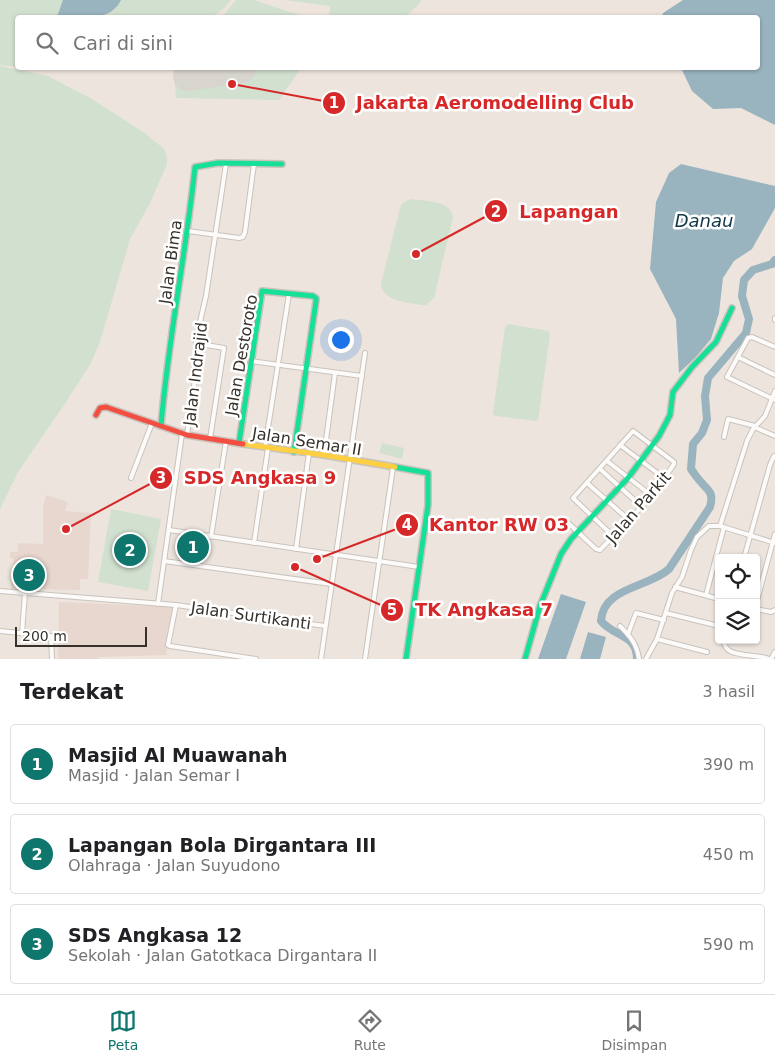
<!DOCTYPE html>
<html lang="id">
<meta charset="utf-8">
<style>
:root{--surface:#fff;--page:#f2f2f2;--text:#202124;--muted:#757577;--line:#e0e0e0;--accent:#0f766e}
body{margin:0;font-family:"DejaVu Sans",sans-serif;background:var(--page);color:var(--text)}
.controls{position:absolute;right:15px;bottom:15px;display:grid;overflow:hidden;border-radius:5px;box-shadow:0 1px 4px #0004}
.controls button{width:45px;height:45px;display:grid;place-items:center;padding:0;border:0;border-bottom:1px solid var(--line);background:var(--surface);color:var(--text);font:25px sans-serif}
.scale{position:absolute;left:15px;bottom:12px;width:132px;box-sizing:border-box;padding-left:5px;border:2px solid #36312b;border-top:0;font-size:14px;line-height:18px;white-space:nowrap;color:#36312b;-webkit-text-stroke:4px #fff;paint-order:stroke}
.you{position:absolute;left:340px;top:339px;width:18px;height:18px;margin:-12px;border:4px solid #fff;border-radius:50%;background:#1a73e8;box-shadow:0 0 0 8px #1a73e833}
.badge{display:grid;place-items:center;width:32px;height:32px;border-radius:50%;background:var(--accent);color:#fff;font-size:16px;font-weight:700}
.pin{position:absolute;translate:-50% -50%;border:2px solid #fff;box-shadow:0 1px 5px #0006}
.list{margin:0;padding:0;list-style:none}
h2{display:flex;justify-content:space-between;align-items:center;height:65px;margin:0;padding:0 20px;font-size:21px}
h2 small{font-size:16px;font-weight:400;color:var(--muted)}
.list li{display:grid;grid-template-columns:32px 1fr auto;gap:15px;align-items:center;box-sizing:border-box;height:80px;margin:0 10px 10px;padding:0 10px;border:1px solid var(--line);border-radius:5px}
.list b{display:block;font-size:19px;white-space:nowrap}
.list p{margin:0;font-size:16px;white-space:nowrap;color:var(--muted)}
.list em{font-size:16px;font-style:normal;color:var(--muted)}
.icon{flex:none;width:28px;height:28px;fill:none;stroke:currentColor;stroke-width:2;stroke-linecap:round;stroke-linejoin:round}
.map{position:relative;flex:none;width:775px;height:659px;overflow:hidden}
.search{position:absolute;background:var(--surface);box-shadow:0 1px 4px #0004;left:15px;right:15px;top:15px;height:55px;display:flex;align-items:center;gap:12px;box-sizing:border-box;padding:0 18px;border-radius:5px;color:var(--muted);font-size:19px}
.sheet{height:335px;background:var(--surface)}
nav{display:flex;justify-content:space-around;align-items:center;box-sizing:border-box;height:70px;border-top:1px solid var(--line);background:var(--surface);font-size:14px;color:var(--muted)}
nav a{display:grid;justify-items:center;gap:2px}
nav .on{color:var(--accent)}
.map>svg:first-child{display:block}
.education{fill:#e8d7ce}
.green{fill:#d2e0cf}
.water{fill:#99b3bf}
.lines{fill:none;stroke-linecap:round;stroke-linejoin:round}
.river{stroke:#99b3bf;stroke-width:8}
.runway{stroke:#d8d4ce;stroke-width:30}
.street-casing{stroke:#c9c3bc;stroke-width:6}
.fast-casing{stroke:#c9c3bc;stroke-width:8}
.slow-casing{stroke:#c9c3bc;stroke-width:8}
.jam-casing{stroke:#c9c3bc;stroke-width:8}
.street{stroke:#fcfbfa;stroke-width:4}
.fast{stroke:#16e098;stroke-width:5}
.slow{stroke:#ffcf43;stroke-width:5}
.jam{stroke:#f24e42;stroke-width:5}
.labels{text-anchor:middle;stroke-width:5;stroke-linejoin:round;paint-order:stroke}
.street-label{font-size:16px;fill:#36312b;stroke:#fff}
.water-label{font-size:18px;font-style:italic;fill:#113646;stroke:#fff}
.leader{fill:none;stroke:#d62828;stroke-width:2}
.callout-dot{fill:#d62828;stroke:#fff;stroke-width:2}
.mark-label{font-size:15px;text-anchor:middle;font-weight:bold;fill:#fff}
.callout-label{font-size:18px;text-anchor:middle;font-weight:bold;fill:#d62828;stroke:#fff;stroke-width:5;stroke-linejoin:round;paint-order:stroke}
</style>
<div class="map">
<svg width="775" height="659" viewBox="0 0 775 659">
<rect width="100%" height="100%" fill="#ede5dd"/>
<g class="education">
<path d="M46 495 68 502 65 511 91 513 88 579H80V590L11 589 14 559 10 558V552H17L18 543 43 544V508Z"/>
<path d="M59 602 175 607 166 655 99 657 98 659H58Z"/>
</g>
<g class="green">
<path d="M0 0H231L223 9 212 17 18 18 17 67 0 65Z"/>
<path d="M236 0H254L305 17H222Z"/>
<path d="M284 0H421L418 5 404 17 329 18 330 6Z"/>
<path d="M0 66 48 76 92 99 146 134 164 149 167 157V164L150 203 130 239 100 342 91 363 66 402 18 472 0 509Z"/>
<path d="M177 68H301L279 100 176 98 174 70Z"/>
<path d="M410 199C424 201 451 200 453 217L434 298 426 305H421C407 302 383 302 381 284L400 208 402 204Z"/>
<path d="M508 324 549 331 550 334 538 420 536 421 495 416 493 413 505 327Z"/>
<path d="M382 443 404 448 402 459 379 453Z"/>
<path d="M111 509 161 519 148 591 98 582Z"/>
</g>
<g class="water">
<path d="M63 0H121C110 23 78 18 57 17Z"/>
<path d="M683 0H775V125L741 108 713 109 692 91 681 68H758V18L662 17 663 13Z"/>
<path d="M681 164 775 186V208L752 249 734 261 723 278 719 313 711 339 695 358 679 373 676 319 650 269 656 202 669 173Z"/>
<path d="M561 594 586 602 566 659H538Z"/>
<path d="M588 632 606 637 600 659H580Z"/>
</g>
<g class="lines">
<path class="river" d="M637 659C637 634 614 637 601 621 603 587 648 588 669 569L710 507C714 492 709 492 701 482 697 478 694 473 691 469L693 444 702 433 707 420 705 396 708 378 746 333 749 319 742 296 744 280 753 270 772 264 775 260"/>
<path class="runway" d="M188 76 241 68"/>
<g class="street-casing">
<g id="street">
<path d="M188 231 239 238 243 237 245 232 254 164"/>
<path d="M775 320V318"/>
<path d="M200 344 224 348 210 439"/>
<path d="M775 347 752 337 748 338 727 377 775 400"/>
<path d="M738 357 775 375"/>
<path d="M251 361 362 376"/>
<path d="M754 427 775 436"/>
<path d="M187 435 200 344H196V339L206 296 226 164"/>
<path d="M724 437 728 419 755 426"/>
<path d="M620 445 664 478"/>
<path d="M265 447 289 294"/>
<path d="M324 455 335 373"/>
<path d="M607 461 652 496"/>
<path d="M600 469 641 506"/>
<path d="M131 478 152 423"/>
<path d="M587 483 628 519"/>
<path d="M564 519 596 549 600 550 652 496 674 464V462L633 431 573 498 613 536"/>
<path d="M720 526 747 441 753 429 765 416 775 391"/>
<path d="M169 530 419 567"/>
<path d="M211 537 226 441"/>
<path d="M254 543 268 448"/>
<path d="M296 549 309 453"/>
<path d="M744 558 770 465 774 456"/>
<path d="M164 561 331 584"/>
<path d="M675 587 719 599"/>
<path d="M0 591 176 605 325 626"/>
<path d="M706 595 724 527"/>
<path d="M158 604 182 434"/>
<path d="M756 604 775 534"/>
<path d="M176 605 168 645 170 646 256 659"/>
<path d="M756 609 771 612 775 610"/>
<path d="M666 613 715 625"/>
<path d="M620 626C630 636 637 644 639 659"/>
<path d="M0 631 51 636 52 659"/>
<path d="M22 633 25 593"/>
<path d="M628 634 636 613 664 620"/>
<path d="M657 639 707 652"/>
<path d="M724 640C723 659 755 653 769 659"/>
<path d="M321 659 365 353"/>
<path d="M365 659 393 468"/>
<path d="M646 659 657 639 672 593 682 577 691 550 697 537 709 526H720L775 543"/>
<path d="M771 659 775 652"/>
</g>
</g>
<g class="fast-casing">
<g id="fast">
<path d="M161 426C168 339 186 254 195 167L218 163 282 164"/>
<path d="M239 443 262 291 313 296 316 298V301L294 452"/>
<path d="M395 467 428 473V505L406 659"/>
<path d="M525 659 540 606 561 554 571 539 628 478 659 436 670 415 673 392 692 367 716 342 732 308"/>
</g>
</g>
<g class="slow-casing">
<path id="slow" d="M243 444 324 455 395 467"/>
</g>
<g class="jam-casing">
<path id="jam" d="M96 415 100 408 106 407 187 435 243 444"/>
</g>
<use href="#street" class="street"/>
<use href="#fast" class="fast"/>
<use href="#slow" class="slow"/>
<use href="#jam" class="jam"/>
</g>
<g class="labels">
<g class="street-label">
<text transform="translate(170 262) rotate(-82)" y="6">Jalan Bima</text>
<text transform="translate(241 355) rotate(-80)" y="6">Jalan Destoroto</text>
<text transform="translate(195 374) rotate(-83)" y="6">Jalan Indrajid</text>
<text transform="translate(307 441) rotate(9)" y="6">Jalan Semar II</text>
<text transform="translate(638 507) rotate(-49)" y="6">Jalan Parkit</text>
<text transform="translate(251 615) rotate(8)" y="6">Jalan Surtikanti</text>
</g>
<g class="water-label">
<text x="704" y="227">Danau</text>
</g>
</g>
<path class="leader" d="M232 84L334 103M416 254L496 211M66 529L161 478M317 559L407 525M295 567L392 610"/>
<g class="callout-dot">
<circle cx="232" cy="84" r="5"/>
<circle cx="416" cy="254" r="5"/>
<circle cx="66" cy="529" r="5"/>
<circle cx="317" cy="559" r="5"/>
<circle cx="295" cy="567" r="5"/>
<circle cx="334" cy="103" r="12"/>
<circle cx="496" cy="211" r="12"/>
<circle cx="161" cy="478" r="12"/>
<circle cx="407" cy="525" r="12"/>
<circle cx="392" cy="610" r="12"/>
</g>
<g class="mark-label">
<text x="334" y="108">1</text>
<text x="496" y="217">2</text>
<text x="161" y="483">3</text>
<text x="407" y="530">4</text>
<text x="392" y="615">5</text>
</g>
<g class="callout-label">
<text x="495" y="109">Jakarta Aeromodelling Club</text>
<text x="569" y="218">Lapangan</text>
<text x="260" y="484">SDS Angkasa 9</text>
<text x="499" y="531">Kantor RW 03</text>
<text x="484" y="616">TK Angkasa 7</text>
</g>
</svg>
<div class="controls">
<button><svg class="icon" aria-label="locate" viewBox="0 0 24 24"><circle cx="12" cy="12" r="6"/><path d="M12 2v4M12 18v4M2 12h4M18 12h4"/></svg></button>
<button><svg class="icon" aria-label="layers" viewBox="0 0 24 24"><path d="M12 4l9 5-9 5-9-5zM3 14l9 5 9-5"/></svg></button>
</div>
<div class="scale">200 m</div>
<div class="you"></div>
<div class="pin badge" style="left:193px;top:547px">1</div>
<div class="pin badge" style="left:130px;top:550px">2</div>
<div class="pin badge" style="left:29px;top:575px">3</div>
<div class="search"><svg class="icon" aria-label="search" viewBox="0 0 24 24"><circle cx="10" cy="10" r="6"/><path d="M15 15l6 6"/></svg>Cari di sini</div>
</div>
<section class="sheet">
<h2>Terdekat<small>3 hasil</small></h2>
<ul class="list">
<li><span class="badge">1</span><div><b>Masjid Al Muawanah</b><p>Masjid · Jalan Semar I</p></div><em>390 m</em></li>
<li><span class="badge">2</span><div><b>Lapangan Bola Dirgantara III</b><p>Olahraga · Jalan Suyudono</p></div><em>450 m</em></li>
<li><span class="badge">3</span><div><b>SDS Angkasa 12</b><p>Sekolah · Jalan Gatotkaca Dirgantara II</p></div><em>590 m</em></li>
</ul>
</section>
<nav>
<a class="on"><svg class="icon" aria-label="map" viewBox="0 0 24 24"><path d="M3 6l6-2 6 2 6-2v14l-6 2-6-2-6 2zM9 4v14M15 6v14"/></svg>Peta</a>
<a><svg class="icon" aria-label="directions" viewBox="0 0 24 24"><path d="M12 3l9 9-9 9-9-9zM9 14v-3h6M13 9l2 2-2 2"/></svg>Rute</a>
<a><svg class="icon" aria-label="saved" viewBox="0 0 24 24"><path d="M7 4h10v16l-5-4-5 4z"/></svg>Disimpan</a>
</nav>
